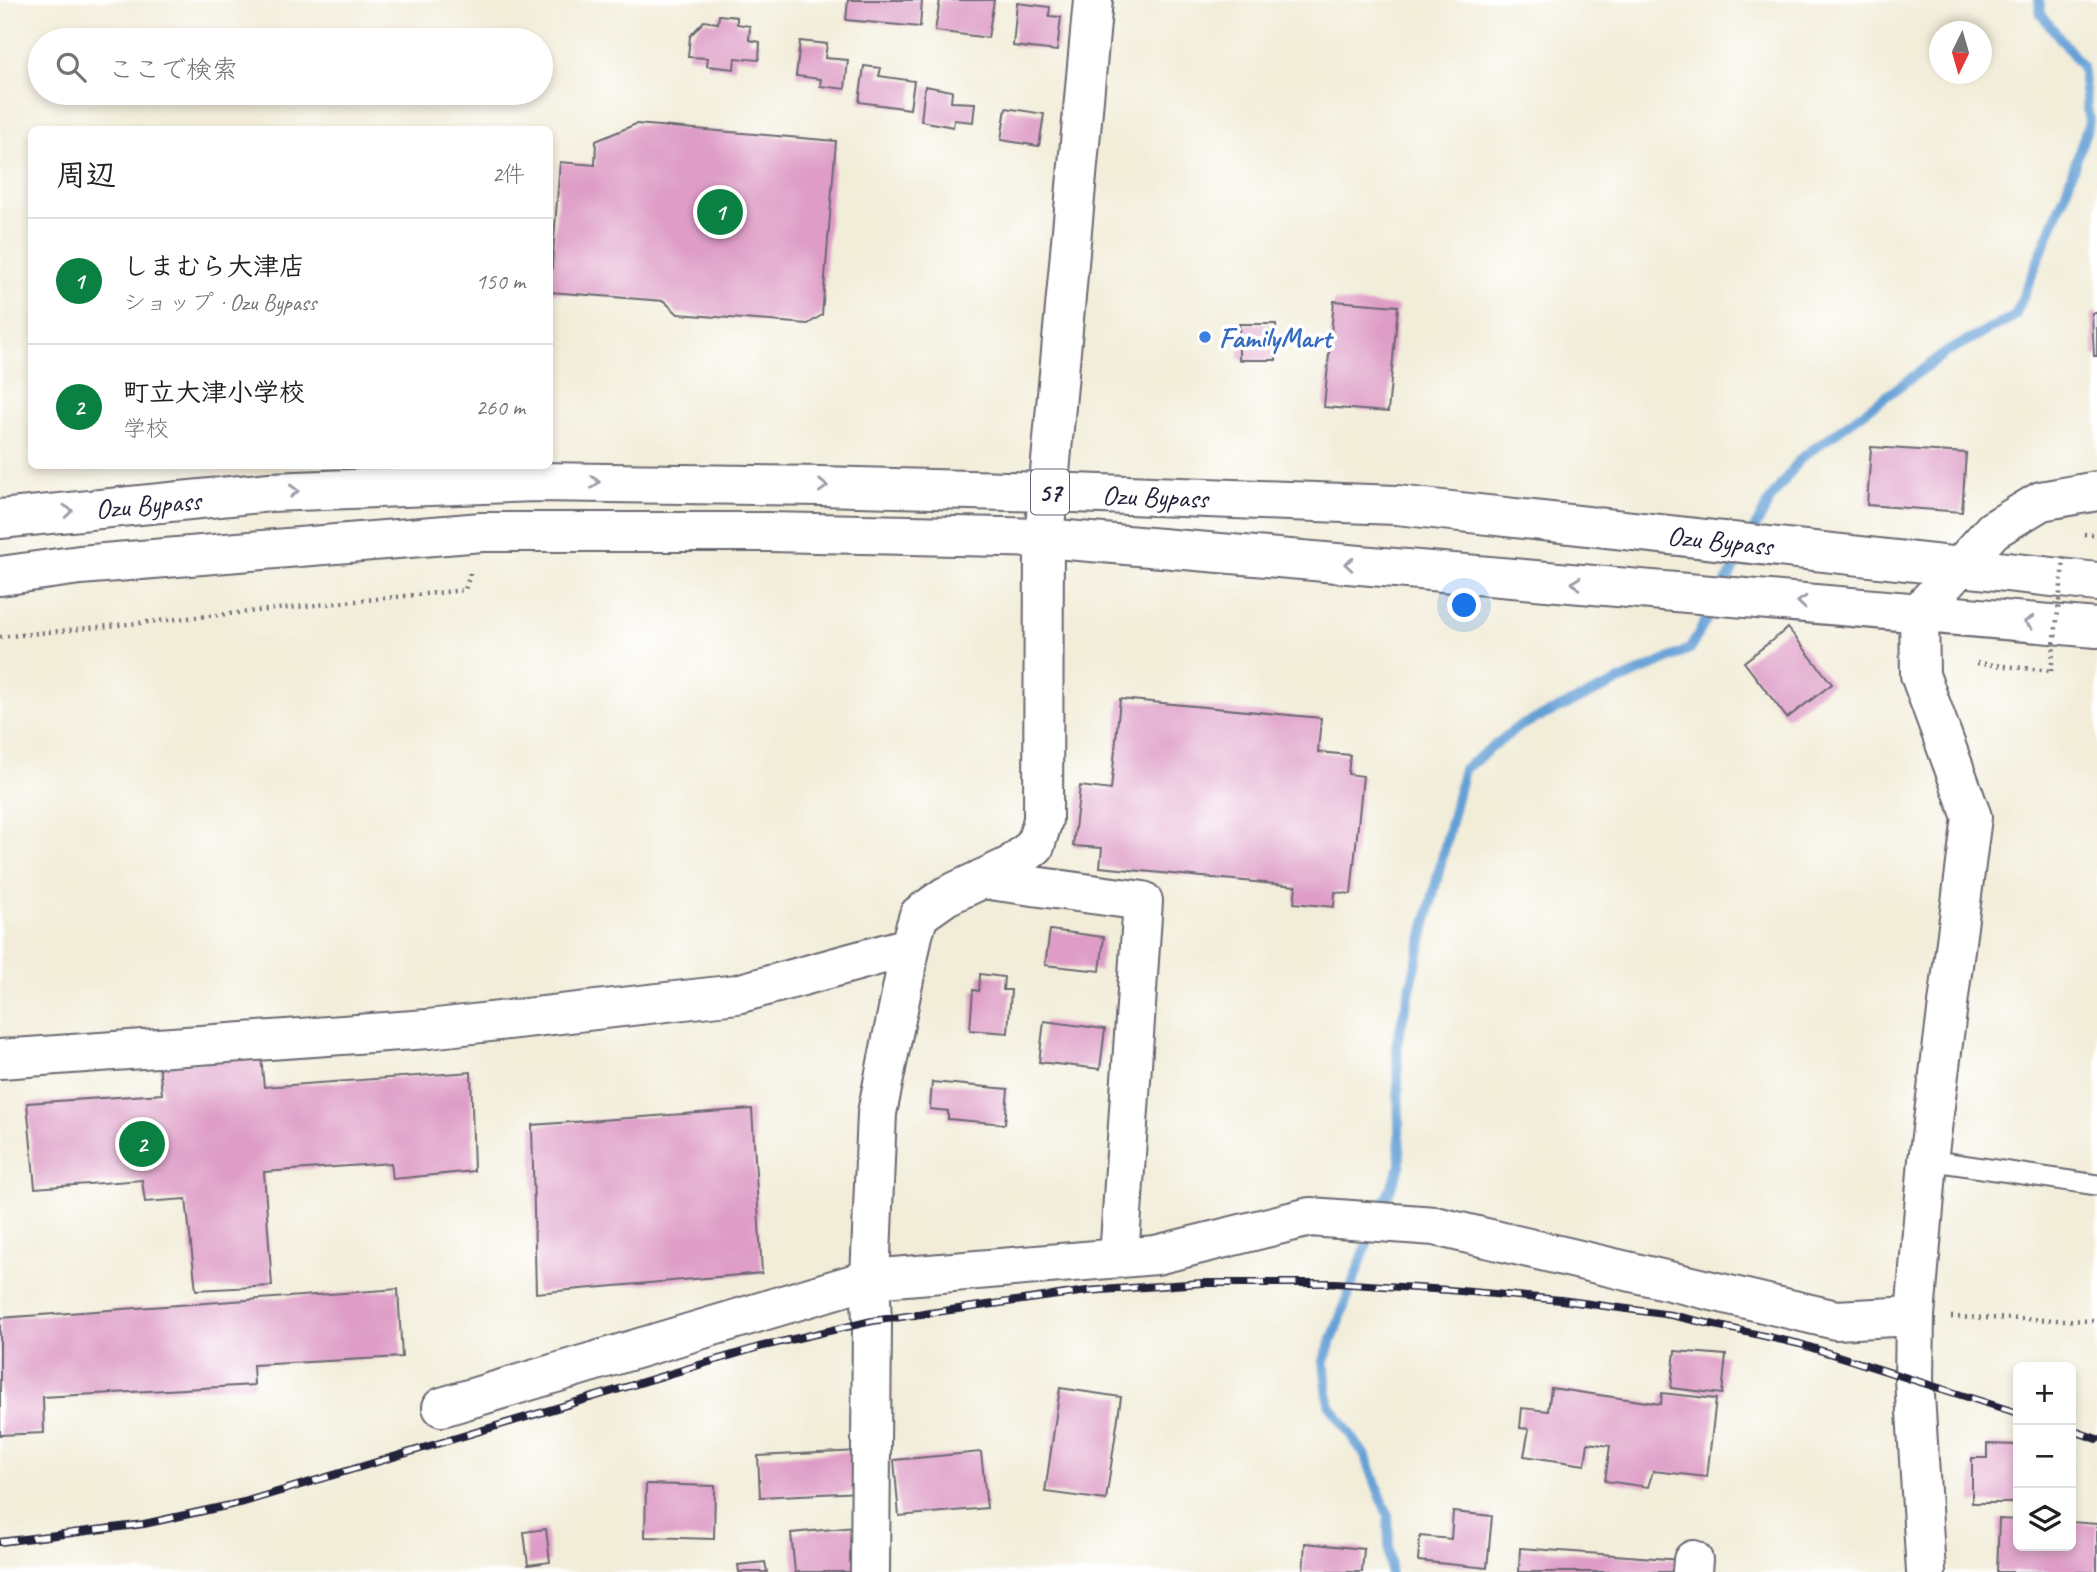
<!DOCTYPE html>
<html lang="ja">
<meta charset="utf-8">
<style>
:root{--surface:#fff;--page:#f2f2f2;--text:#202124;--muted:#757577;--line:#e0e0e0;--accent:#0b8043}
body{margin:0;font-family:Caveat,"Klee One",sans-serif;background:var(--page);color:var(--text)}
.controls{position:absolute;right:21px;bottom:21px;display:grid;overflow:hidden;border-radius:10px;box-shadow:0 4px 10px #0003}
.controls button{width:63px;height:63px;display:grid;place-items:center;padding:0;border:0;border-bottom:2px solid var(--line);background:var(--surface);color:var(--text);font:35px sans-serif}
.compass{position:absolute;left:1929px;top:21px;width:63px;height:63px;border-radius:50%;background:var(--surface);box-shadow:0 4px 10px #0003;rotate:185deg}
.you{position:absolute;left:1465px;top:606px;width:24px;height:24px;margin:-18px;border:5px solid #fff;border-radius:50%;background:#1a73e8;box-shadow:0 0 0 10px #1a73e833}
.badge{display:grid;place-items:center;width:46px;height:46px;border-radius:50%;background:var(--accent);color:#fff;font-size:23px;font-weight:700}
.pin{position:absolute;translate:-50% -50%;border:4px solid #fff;box-shadow:0 2px 7px #0006}
.list{margin:0;padding:0;list-style:none}
h2{display:flex;justify-content:space-between;align-items:center;height:91px;margin:0;padding:0 28px;font-size:30px}
h2 small{font-size:23px;font-weight:400;color:var(--muted)}
.list li{display:grid;grid-template-columns:46px 1fr auto;gap:21px;align-items:center;box-sizing:border-box;height:126px;padding:0 28px;border-top:2px solid var(--line)}
.list b{display:block;font-size:26px;white-space:nowrap}
.list p{margin:0;font-size:23px;white-space:nowrap;color:var(--muted)}
.list em{font-size:23px;font-style:normal;color:var(--muted)}
.icon{flex:none;width:38px;height:38px;fill:none;stroke:currentColor;stroke-width:2;stroke-linecap:round;stroke-linejoin:round}
.map{position:relative;flex:none;width:2097px;height:1572px;overflow:hidden}
.search{position:absolute;background:var(--surface);box-shadow:0 4px 10px #0003;left:28px;top:28px;width:525px;height:77px;display:flex;align-items:center;gap:18px;box-sizing:border-box;padding:0 24px;border-radius:38px;color:var(--muted);font-size:26px}
.panel{position:absolute;background:var(--surface);box-shadow:0 4px 10px #0003;left:28px;top:126px;width:525px;height:343px;border-radius:10px}
.map>svg:first-child{display:block}
.lines{fill:none;stroke-linecap:round;stroke-linejoin:round}
.stream{stroke:#65a0d5;stroke-width:10}
.building{fill:#de9cc6}
.lane-casing{stroke:#6b6972;stroke-width:23}
.street-casing{stroke:#6b6972;stroke-width:42}
.highway-casing{stroke:#6b6972;stroke-width:42}
.path{stroke:#6b6972;stroke-width:4.5;stroke-dasharray:2 5;stroke-linecap:butt}
.lane{stroke:#fff;stroke-width:19}
.street{stroke:#fff;stroke-width:38}
.highway{stroke:#fff;stroke-width:38}
.rail-casing{stroke:#22223b;stroke-width:8}
.rail{stroke:#fff;stroke-width:5;stroke-dasharray:16;stroke-linecap:butt}
.path-bridge{stroke:#6b6972;stroke-width:4.5;stroke-dasharray:2 5;stroke-linecap:butt}
.oneway{stroke:#9c9ca7}
.shop-dot{fill:#3f7fe0;stroke:#fff;stroke-width:2.5}
.labels{text-anchor:middle;stroke-width:7;stroke-linejoin:round;paint-order:stroke}
.shield{fill:#fff;stroke:#646476;stroke-width:2}
.shield-label{font-size:26px;font-weight:bold;fill:#22223b}
.shop-label{font-size:28px;font-weight:bold;fill:#366cbe;stroke:#fff;text-anchor:start}
.street-label{font-size:28px;fill:#22223b;stroke:#fff}
</style>
<div class="map">
<svg width="2097" height="1572" viewBox="0 0 2097 1572">
<rect width="100%" height="100%" fill="#fff"/>
<filter id="ink" filterUnits="userSpaceOnUse"><feTurbulence type="fractalNoise" baseFrequency=".0143" numOctaves="2"/><feDisplacementMap in="SourceGraphic" scale="14" xChannelSelector="R" yChannelSelector="G"/><feConvolveMatrix kernelMatrix="1 2 1 2 8 2 1 2 1" color-interpolation-filters="sRGB"/></filter>
<filter id="wash" filterUnits="userSpaceOnUse"><feTurbulence type="fractalNoise" baseFrequency=".00686" numOctaves="4" result="noise"/><feDisplacementMap in="SourceGraphic" scale="28" xChannelSelector="R" yChannelSelector="G"/><feGaussianBlur stdDeviation="1.57" result="paint"/><feColorMatrix in="noise" values="0 0 0 0 0 0 0 0 0 0 0 0 0 0 0 0 0 1.4 0 .05"/><feComposite in="paint" operator="in"/></filter>
<g filter="url(#wash)">
<rect width="100%" height="100%" fill="#f2edd9"/>
<g class="lines">
<g class="stream">
<path d="M1751 535 1770 500 1801 458 1948 351 2015 316 2064 197 2089 122 2082 66 2041 14 2039 0"/>
<path d="M1723 588 1744 549"/>
<path d="M1380 1213 1400 1166 1397 1042 1464 769 1518 727 1690 649 1716 602"/>
<path d="M1373 1228 1324 1361 1329 1404 1366 1457 1388 1516 1390 1572"/>
</g>
</g>
<g id="blocks">
<g class="building">
<path d="M848 0H922L920 27 846 20Z"/>
<path d="M940 0H994L988 38 935 31Z"/>
<path d="M1017 3 1050 7 1049 16 1061 17 1057 51 1013 46Z"/>
<path d="M719 15 737 17V24L750 26 749 40 760 42 759 60 735 58 734 69 707 66 708 58 688 57 690 36 704 21 718 23Z"/>
<path d="M800 41 827 44 825 58 848 60 845 89 820 86 821 79 796 76Z"/>
<path d="M864 66 881 68 879 76 914 81 910 109 859 102Z"/>
<path d="M925 86 952 91 951 102 975 103 973 122 954 120 953 127 921 121Z"/>
<path d="M1006 108 1044 114 1039 146 1001 140Z"/>
<path d="M636 124 836 141 822 315 808 324 678 314 664 301 550 292 560 162 595 165 596 141Z"/>
<path d="M1334 301 1398 306 1388 412 1324 407Z"/>
<path d="M2092 313H2097V356H2094Z"/>
<rect x="1239" y="324" width="37" height="36"/>
<path d="M1871 447 1966 453 1962 512 1867 505Z"/>
<path d="M1788 628 1832 684 1787 718 1744 662Z"/>
<path d="M1120 699 1321 718 1318 752 1350 755 1348 774 1363 776 1351 894 1335 892 1334 907 1294 903 1296 886 1100 867 1102 848 1073 846 1080 786 1111 790Z"/>
<path d="M1050 930 1104 937 1100 971 1045 965Z"/>
<path d="M980 974 1004 977 1003 990H1011L1008 1033 970 1030 973 990 979 991Z"/>
<path d="M1044 1021 1105 1029 1100 1069 1039 1062Z"/>
<path d="M261 1057 264 1087 471 1072 474 1171 393 1179 391 1163 264 1172 272 1286 196 1290 186 1199 145 1202 142 1180 35 1188 27 1103 162 1094 159 1064Z"/>
<path d="M932 1082 1008 1089 1005 1124 948 1119V1111L930 1109Z"/>
<path d="M752 1109 762 1273 536 1293 532 1125Z"/>
<path d="M398 1289 402 1357 253 1365 254 1385 43 1397 44 1433 0 1435V1318Z"/>
<path d="M1675 1351 1726 1355 1722 1394 1671 1388Z"/>
<path d="M1060 1388 1121 1397 1106 1500 1045 1492Z"/>
<path d="M1551 1388 1661 1404 1662 1393 1716 1399 1707 1477 1653 1471 1648 1487 1605 1481 1610 1446 1588 1443 1585 1465 1524 1456 1529 1429 1520 1428 1522 1408 1548 1411Z"/>
<path d="M1987 1444 2018 1445V1503H1972V1458H1987Z"/>
<path d="M859 1451 861 1492 760 1497 758 1456Z"/>
<path d="M981 1452 987 1508 899 1516 894 1460Z"/>
<path d="M646 1484 715 1486 714 1539 645 1537Z"/>
<path d="M1453 1512 1492 1516 1487 1568 1418 1561 1420 1536 1451 1539Z"/>
<path d="M1999 1519 2018 1520V1546H2071V1522L2097 1524V1572H1997Z"/>
<path d="M855 1527 860 1572H795L791 1533Z"/>
<path d="M546 1529 550 1562 528 1565 524 1532Z"/>
<path d="M1305 1543 1364 1549 1362 1572H1303Z"/>
<path d="M1520 1548 1681 1560 1680 1572H1519Z"/>
<path d="M765 1562 767 1572H739L738 1565Z"/>
</g>
</g>
</g>
<g filter="url(#ink)">
<use href="#blocks" fill-opacity="0" stroke="#6b6972" stroke-width="2"/>
<g class="lines">
<g class="lane-casing">
<path id="lane" d="M1928 1160 2097 1185"/>
</g>
<g class="street-casing">
<g id="street">
<path d="M982 879 1143 901 1119 1258"/>
<path d="M0 1059 428 1029 737 994 909 947"/>
<path d="M442 1407 870 1279 1156 1255 1310 1217 1435 1226 1836 1320 1915 1316"/>
<path d="M870 1572 872 1321 870 1279 877 1113 913 935 919 915 946 896 1010 866 1035 846 1043 820 1044 538 1093 0"/>
<path d="M1692 1572 1693 1560"/>
<path d="M1926 1572 1914 1379 1915 1316 1928 1160 1972 817 1920 675 1919 612 1993 530 2041 501 2097 491"/>
</g>
</g>
<g class="highway-casing">
<g id="highway">
<path d="M0 519 270 492 536 482 820 486 1048 492 1397 505 2097 582"/>
<path d="M0 576 80 565 482 532H769L1044 538 2097 628"/>
</g>
</g>
<g class="path">
<path d="M2084 534 2097 535"/>
<path d="M0 637 465 590 471 570"/>
<path d="M1977 663 2051 671"/>
<path d="M1951 1317 2097 1321"/>
</g>
<use href="#lane" class="lane"/>
<use href="#street" class="street"/>
<use href="#highway" class="highway"/>
<g class="rail-casing">
<g id="rail">
<path d="M2071 1430 2097 1439"/>
<path d="M0 1542 144 1524 244 1502 759 1347 872 1321 1087 1291 1202 1283H1335L1449 1290 1561 1300 1671 1315 1800 1344 2018 1413"/>
</g>
</g>
<use href="#rail" class="rail"/>
<path class="path-bridge" d="M2051 671 2064 559"/>
</g>
<defs><path id="oneway-chevron" d="M-2-3.5L2.5 0L-2 3.5" fill="none" stroke-width="1.6" stroke-linecap="round" stroke-linejoin="round" transform="scale(1.75)"/></defs>
<g class="oneway">
<use href="#oneway-chevron" transform="translate(595 482) rotate(1)"/>
<use href="#oneway-chevron" transform="translate(823 486) rotate(1)"/>
<use href="#oneway-chevron" transform="translate(294 491) rotate(-2)"/>
<use href="#oneway-chevron" transform="translate(68 511) rotate(-5)"/>
<use href="#oneway-chevron" transform="translate(1349 564) rotate(-175)"/>
<use href="#oneway-chevron" transform="translate(1576 583) rotate(-175)"/>
<use href="#oneway-chevron" transform="translate(1802 602) rotate(-175)"/>
<use href="#oneway-chevron" transform="translate(2029 622) rotate(-175)"/>
</g>
</g>
<circle class="shop-dot" cx="1205" cy="337" r="7"/>
<g class="labels">
<rect class="shield" x="1031" y="469.5" width="38" height="45" rx="5"/>
<g class="shield-label">
<text x="1050" y="501">57</text>
</g>
<g class="shop-label">
<text x="1219" y="347">FamilyMart</text>
</g>
<g class="street-label">
<text transform="translate(1155 496) rotate(2)" y="10">Ozu Bypass</text>
<text transform="translate(148 504) rotate(-5)" y="10">Ozu Bypass</text>
<text transform="translate(1720 540) rotate(6)" y="10">Ozu Bypass</text>
</g>
</g>
</svg>
<div class="controls">
<button>+</button>
<button>−</button>
<button><svg class="icon" aria-label="layers" viewBox="0 0 24 24"><path d="M12 4l9 5-9 5-9-5zM3 14l9 5 9-5"/></svg></button>
</div>
<svg class="compass" viewBox="-18 -18 36 36"><path d="M0-13l5 13h-10z" fill="#e53935"/><path d="M0 13l5-13h-10z" fill="#757577"/></svg>
<div class="you"></div>
<div class="pin badge" style="left:720px;top:212px">1</div>
<div class="pin badge" style="left:142px;top:1144px">2</div>
<div class="search"><svg class="icon" aria-label="search" viewBox="0 0 24 24"><circle cx="10" cy="10" r="6"/><path d="M15 15l6 6"/></svg>ここで検索</div>
<section class="panel">
<h2>周辺<small>2件</small></h2>
<ul class="list">
<li><span class="badge">1</span><div><b>しまむら大津店</b><p>ショップ · Ozu Bypass</p></div><em>150 m</em></li>
<li><span class="badge">2</span><div><b>町立大津小学校</b><p>学校</p></div><em>260 m</em></li>
</ul>
</section>
</div>
